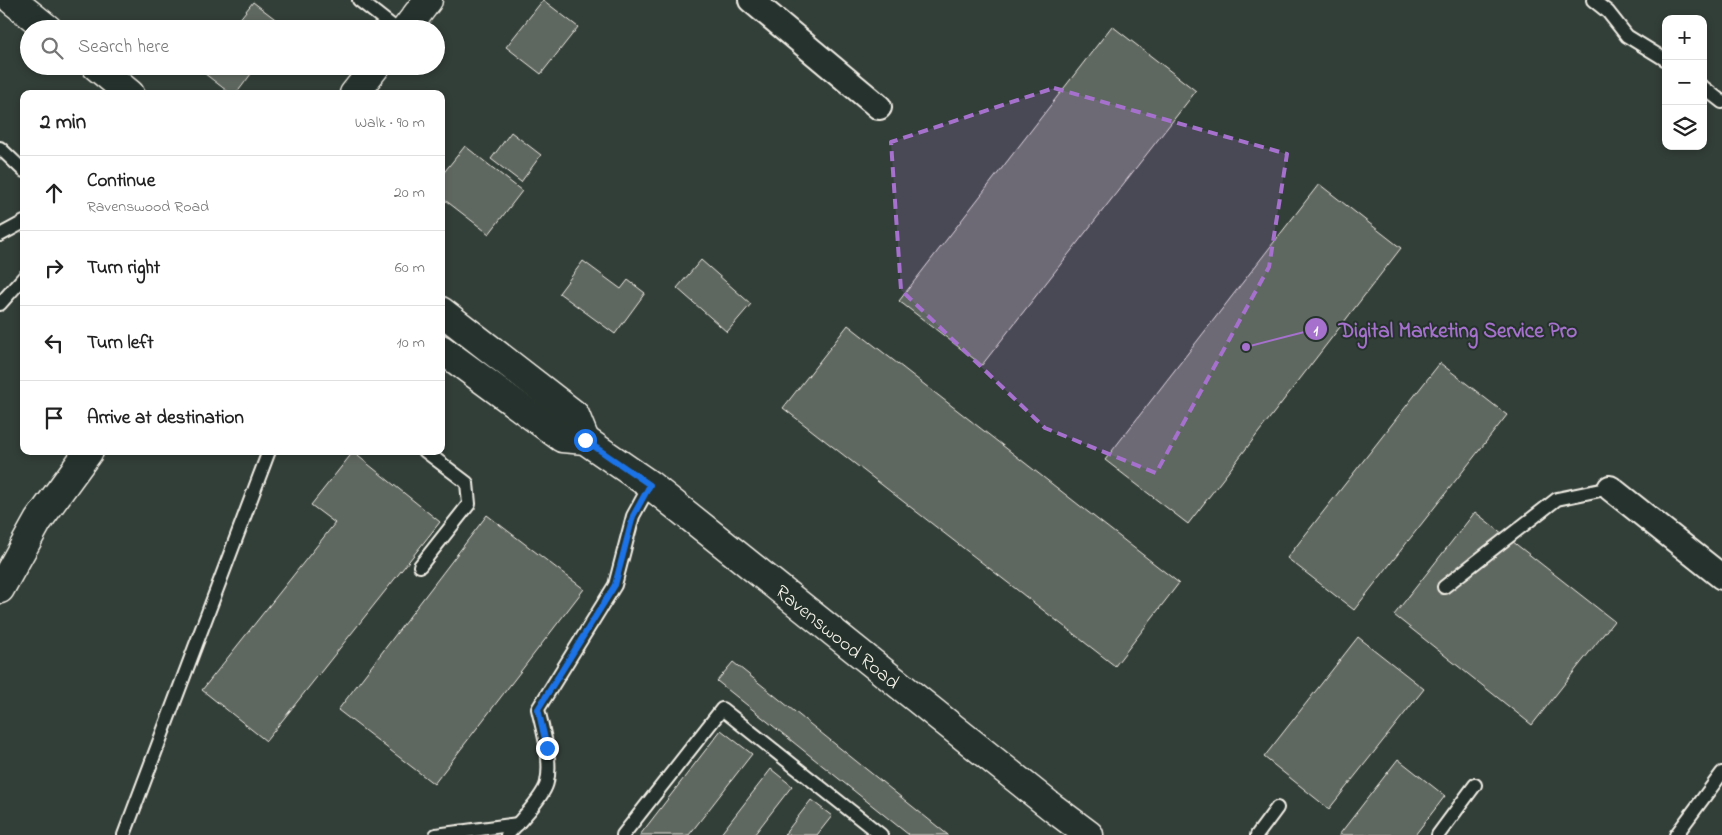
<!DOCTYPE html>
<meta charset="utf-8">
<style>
:root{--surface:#fff;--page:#f2f2f2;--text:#222;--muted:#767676;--line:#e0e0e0}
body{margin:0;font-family:"Indie Flower",sans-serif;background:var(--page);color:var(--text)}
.controls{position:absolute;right:15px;top:15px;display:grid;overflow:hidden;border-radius:10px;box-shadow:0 2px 8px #0003}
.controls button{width:45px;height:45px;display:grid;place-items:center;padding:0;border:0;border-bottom:1px solid var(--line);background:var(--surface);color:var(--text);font:25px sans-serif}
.stop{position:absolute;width:15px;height:15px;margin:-11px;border:4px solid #1a73e8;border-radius:50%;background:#fff}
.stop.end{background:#1a73e8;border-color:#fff;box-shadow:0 1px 5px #0008}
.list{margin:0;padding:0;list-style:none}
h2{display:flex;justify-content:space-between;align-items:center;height:65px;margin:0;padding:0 20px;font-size:21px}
h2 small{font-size:16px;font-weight:400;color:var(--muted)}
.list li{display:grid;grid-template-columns:32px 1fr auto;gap:15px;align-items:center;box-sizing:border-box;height:75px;padding:0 20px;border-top:1px solid var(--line)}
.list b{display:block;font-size:19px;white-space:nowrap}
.list p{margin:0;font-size:16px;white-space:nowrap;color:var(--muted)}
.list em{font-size:16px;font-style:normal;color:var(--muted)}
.icon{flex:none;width:28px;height:28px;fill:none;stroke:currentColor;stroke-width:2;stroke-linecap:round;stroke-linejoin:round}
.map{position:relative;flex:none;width:1722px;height:835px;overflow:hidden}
.search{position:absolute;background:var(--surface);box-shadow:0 2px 8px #0003;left:20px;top:20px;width:425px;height:55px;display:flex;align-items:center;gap:12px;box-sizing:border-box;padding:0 18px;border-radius:28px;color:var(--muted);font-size:19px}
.panel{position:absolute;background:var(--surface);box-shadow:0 2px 8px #0003;left:20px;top:90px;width:425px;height:365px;border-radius:10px}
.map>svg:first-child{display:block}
.building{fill:#5f6861;stroke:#f4f1e8}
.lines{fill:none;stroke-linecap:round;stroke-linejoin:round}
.lane-casing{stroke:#f4f1e8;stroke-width:16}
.street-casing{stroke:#f4f1e8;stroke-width:28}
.secondary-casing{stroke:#f4f1e8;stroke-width:31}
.lane{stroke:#26332d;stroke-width:12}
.street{stroke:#26332d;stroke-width:24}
.secondary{stroke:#26332d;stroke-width:28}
.route{stroke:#1a73e8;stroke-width:6}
.marked{fill:#a571cd;fill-opacity:0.2;stroke:#a571cd;stroke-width:4;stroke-dasharray:10 6;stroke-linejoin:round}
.labels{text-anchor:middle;stroke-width:4;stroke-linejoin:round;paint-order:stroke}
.street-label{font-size:20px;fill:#f4f1e8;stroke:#26332d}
.leader{fill:none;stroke:#a571cd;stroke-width:2}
.callout-dot{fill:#a571cd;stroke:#26332d;stroke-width:2}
.mark-label{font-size:15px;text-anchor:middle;font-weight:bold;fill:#fff}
.callout-label{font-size:21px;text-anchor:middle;font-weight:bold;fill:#a571cd;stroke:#26332d;stroke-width:4;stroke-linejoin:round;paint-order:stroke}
</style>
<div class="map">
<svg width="1722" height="835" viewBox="0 0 1722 835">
<rect width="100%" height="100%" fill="#323e38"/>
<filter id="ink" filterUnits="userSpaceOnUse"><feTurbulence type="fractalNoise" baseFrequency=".02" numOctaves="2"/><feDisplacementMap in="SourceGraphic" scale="10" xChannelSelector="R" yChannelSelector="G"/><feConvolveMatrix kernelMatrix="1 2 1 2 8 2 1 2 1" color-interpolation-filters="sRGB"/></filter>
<g filter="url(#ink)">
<g class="building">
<path d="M543 0 578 27 541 74 506 47Z"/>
<path d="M253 2 287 28V29H232Z"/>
<path d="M1112 26 1196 91 982 365 899 301Z"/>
<path d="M203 66H257L236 94H231L200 70Z"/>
<path d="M511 132 541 155 521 182 491 159Z"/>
<path d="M465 146 522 191 489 234 441 197V176Z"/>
<path d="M1319 184 1401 248 1188 524 1105 460Z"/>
<path d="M701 260 751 304 727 332 677 288Z"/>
<path d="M583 261 621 289 628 280 645 293 615 334 559 293Z"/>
<path d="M848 325 1179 583 1115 666 783 408Z"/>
<path d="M1440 363 1507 415 1354 610 1287 558Z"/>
<path d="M353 452 440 522 266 741 202 690 335 523 311 505Z"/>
<path d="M1475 512 1614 621 1532 725 1394 615Z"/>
<path d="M487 515 584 589 434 784 338 710Z"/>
<path d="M1358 637 1424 689 1329 809 1264 757Z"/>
<path d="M733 662 948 835H909L717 681Z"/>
<path d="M721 730 752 754 689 835H640Z"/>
<path d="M1398 759 1445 796 1415 835H1339Z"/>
<path d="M771 769 792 786 754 835H720Z"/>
<path d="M811 800 832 816 817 835H784Z"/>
</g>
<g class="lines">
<g class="lane-casing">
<g id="lane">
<path d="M359 0 396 29"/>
<path d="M1593 0 1608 12 1627 36 1666 60"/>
<path d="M1703 87 1722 102"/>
<path d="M0 148 24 171"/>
<path d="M0 235 24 222"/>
<path d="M0 304 24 277"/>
<path d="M420 566 469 504 467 483 425 451"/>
<path d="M1444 587 1557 499 1610 488"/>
<path d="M124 835 269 451"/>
<path d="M436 835 518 824"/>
<path d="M507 835C517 825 545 795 547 782 552 759 543 731 538 709L615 585 633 516 650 485"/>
<path d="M623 835 722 709 881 835"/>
<path d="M1257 835 1277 808"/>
<path d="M1438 835 1475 785"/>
<path d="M1676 835 1722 773"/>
</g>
</g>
<g class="street-casing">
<g id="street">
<path d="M751 0 879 107"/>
<path d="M1610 488 1722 577"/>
</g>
</g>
<g class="secondary-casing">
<g id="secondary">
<path d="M12 0 48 29"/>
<path d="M406 29 428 0"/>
<path d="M96 66 130 94"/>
<path d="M354 94 376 66"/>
<path d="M441 311 575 415 585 440"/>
<path d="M441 349 562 438 585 440 650 485 1053 808 1089 835"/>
<path d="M0 589 38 521 89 451"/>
</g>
</g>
<use href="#lane" class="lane"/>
<use href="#street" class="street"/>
<use href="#secondary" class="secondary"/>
</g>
</g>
<g class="lines" filter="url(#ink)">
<path class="route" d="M547 748 538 709 615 585 633 516 650 485 585 440"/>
</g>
<path class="marked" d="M1054 88 1287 154 1269 267 1156 473 1045 428 901 290 891 142Z"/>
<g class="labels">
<g class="street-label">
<text transform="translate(838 636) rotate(39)" y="7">Ravenswood Road</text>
</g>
</g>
<path class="leader" d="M1246 347L1316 329"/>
<g class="callout-dot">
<circle cx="1246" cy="347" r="5"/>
<circle cx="1316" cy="329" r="12"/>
</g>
<g class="mark-label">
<text x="1316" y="335">1</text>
</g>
<g class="callout-label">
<text x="1458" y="337">Digital Marketing Service Pro</text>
</g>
</svg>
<div class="controls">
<button>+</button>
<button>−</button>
<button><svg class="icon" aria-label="layers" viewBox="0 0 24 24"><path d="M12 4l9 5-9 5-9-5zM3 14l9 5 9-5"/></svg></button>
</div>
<div class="stop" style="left:585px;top:440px"></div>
<div class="stop end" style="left:547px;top:748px"></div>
<div class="search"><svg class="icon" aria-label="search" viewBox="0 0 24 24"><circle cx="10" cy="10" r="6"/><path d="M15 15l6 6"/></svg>Search here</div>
<section class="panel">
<h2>2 min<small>Walk · 90 m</small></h2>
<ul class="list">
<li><svg class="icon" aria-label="ahead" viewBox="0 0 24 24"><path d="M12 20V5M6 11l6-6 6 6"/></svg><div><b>Continue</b><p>Ravenswood Road</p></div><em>20 m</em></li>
<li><svg class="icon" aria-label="right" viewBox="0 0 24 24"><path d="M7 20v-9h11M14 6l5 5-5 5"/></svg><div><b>Turn right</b></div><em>60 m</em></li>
<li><svg class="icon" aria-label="left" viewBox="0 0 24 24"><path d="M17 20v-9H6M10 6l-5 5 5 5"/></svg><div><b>Turn left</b></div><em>10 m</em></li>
<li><svg class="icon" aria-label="arrive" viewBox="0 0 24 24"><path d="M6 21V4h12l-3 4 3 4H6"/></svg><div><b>Arrive at destination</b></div></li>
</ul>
</section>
</div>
